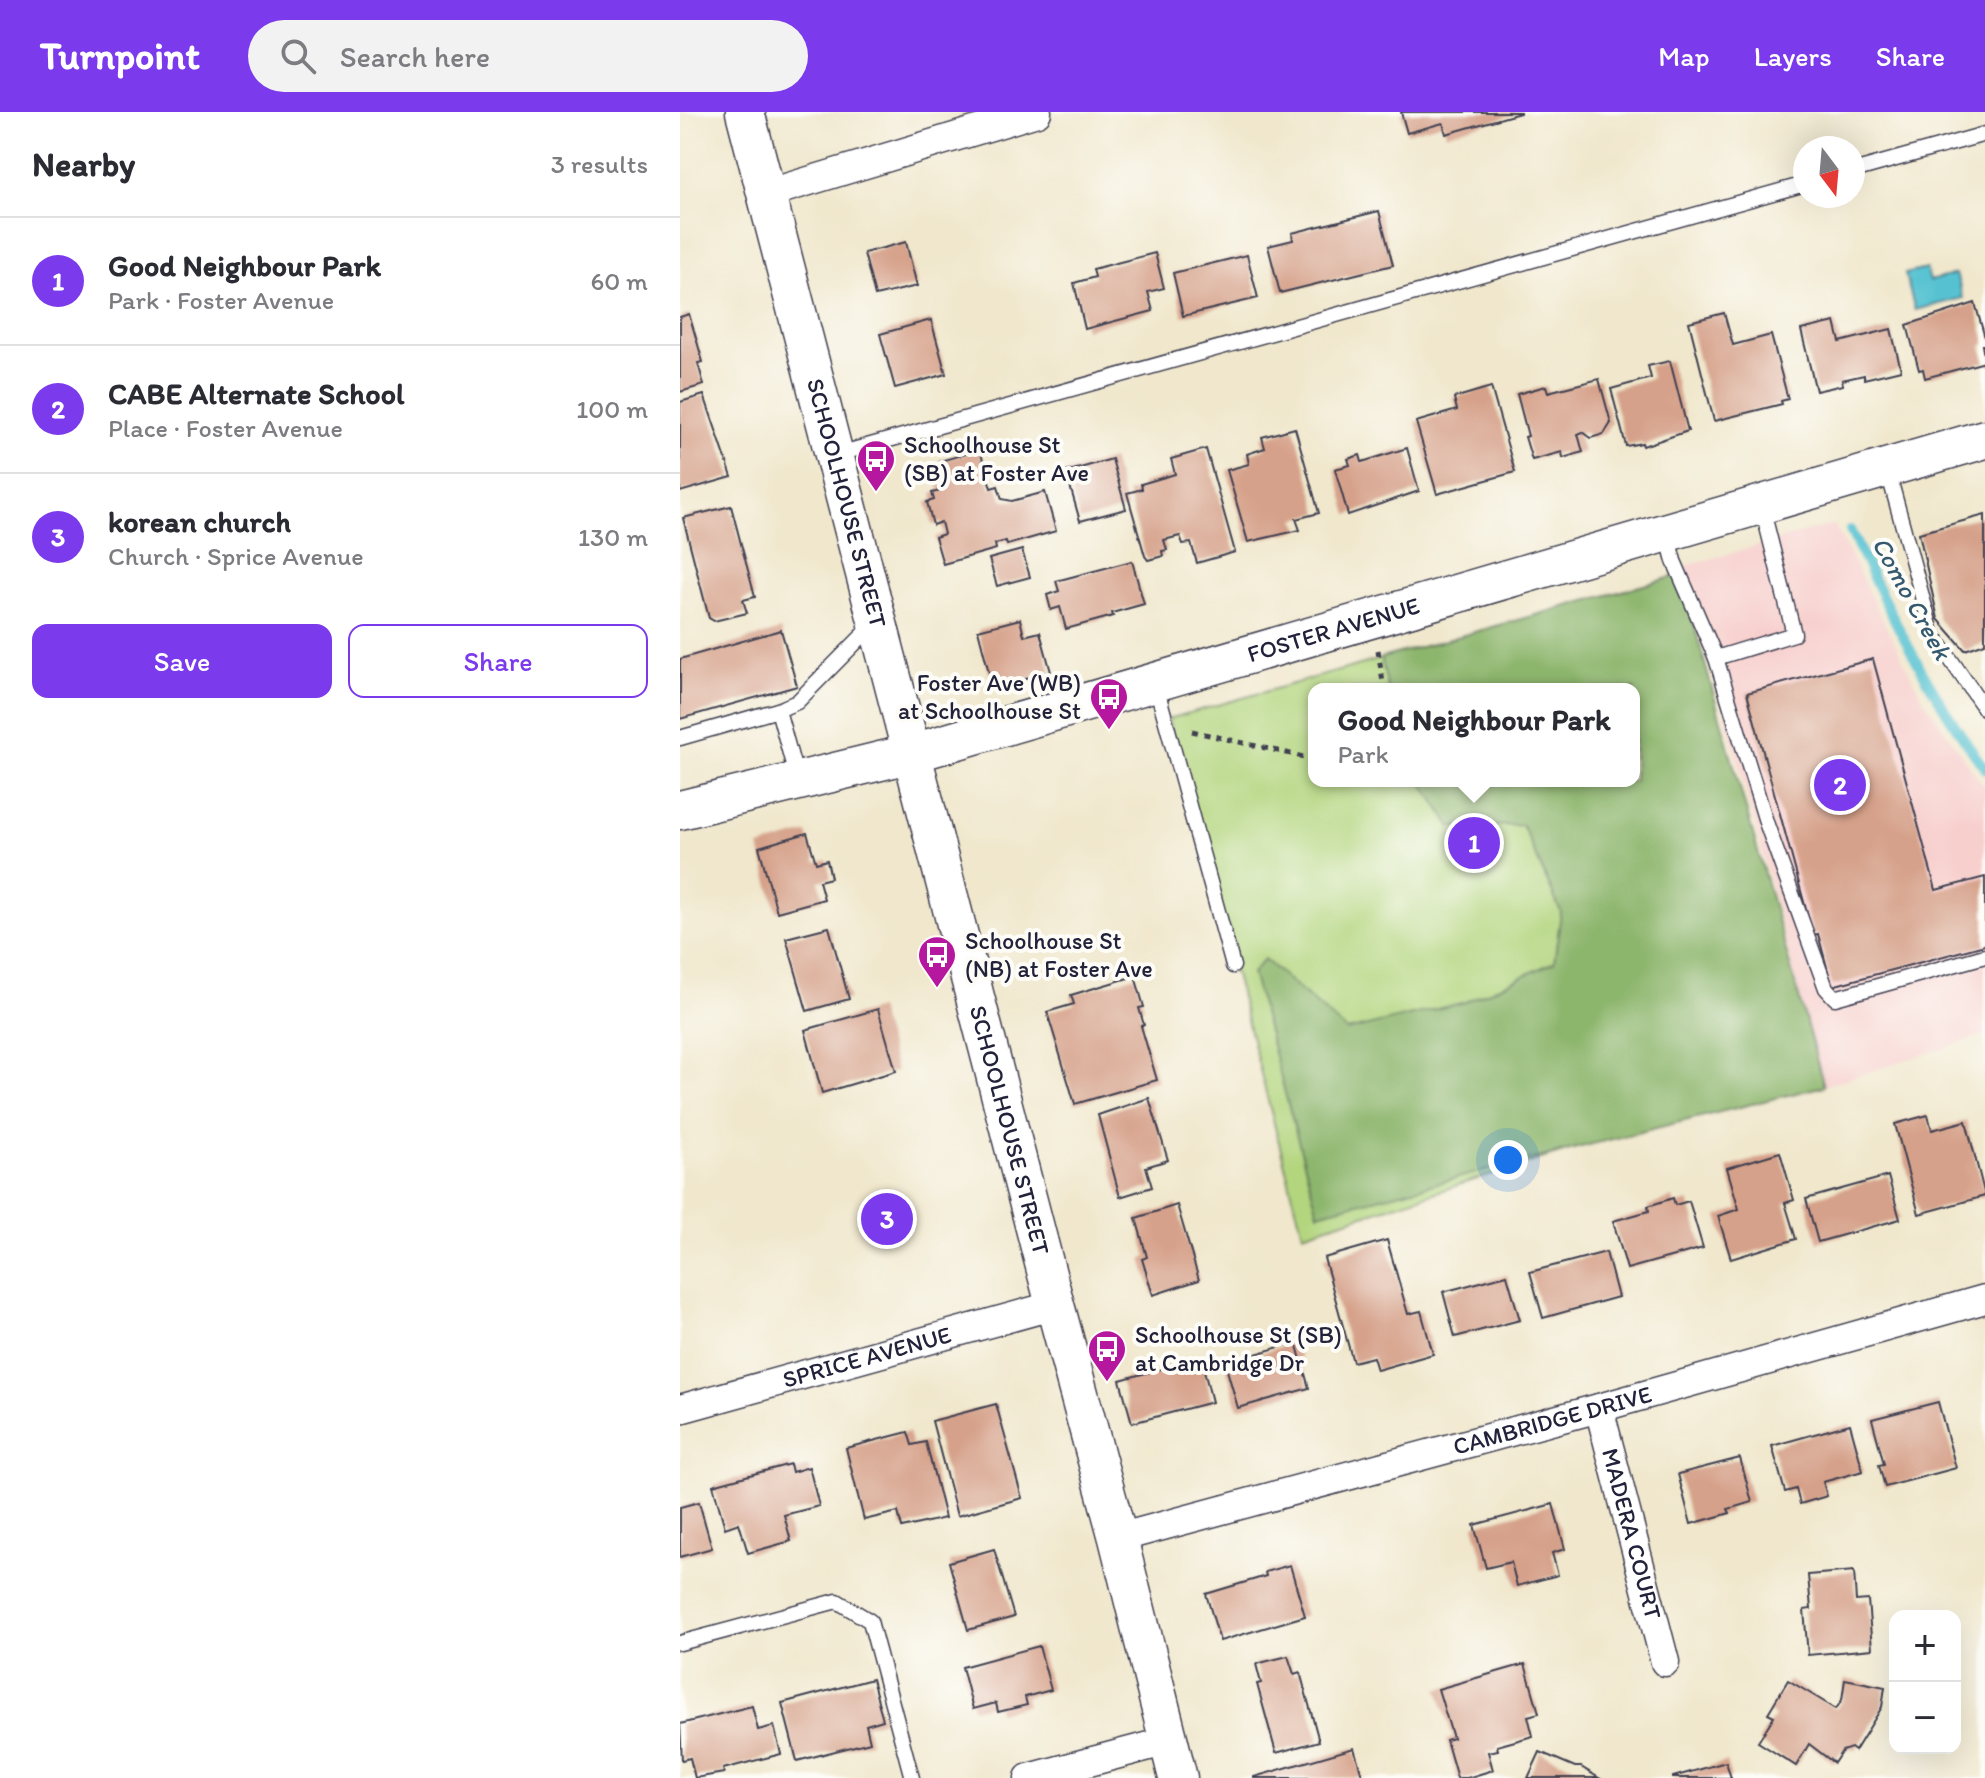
<!DOCTYPE html>
<meta charset="utf-8">
<style>
:root{--surface:#fff;--page:#f2f2f3;--text:#2b2b33;--muted:#7c7c81;--line:#e1e1e2;--accent:#7c3aed}
body{margin:0;font-family:Itim,sans-serif;background:var(--page);color:var(--text)}
.controls{position:absolute;right:24px;bottom:24px;display:grid;overflow:hidden;border-radius:16px;box-shadow:0 8px 32px #0002}
.controls button{width:72px;height:72px;display:grid;place-items:center;padding:0;border:0;border-bottom:2px solid var(--line);background:var(--surface);color:var(--text);font:40px sans-serif}
.compass{position:absolute;left:1113px;top:24px;width:72px;height:72px;border-radius:50%;background:var(--surface);box-shadow:0 8px 32px #0002;rotate:164deg}
.you{position:absolute;left:828px;top:1048px;width:28px;height:28px;margin:-20px;border:6px solid #fff;border-radius:50%;background:#1a73e8;box-shadow:0 0 0 12px #1a73e833}
.badge{display:grid;place-items:center;width:52px;height:52px;border-radius:50%;background:var(--accent);color:#fff;font-size:26px;font-weight:700}
.pin{position:absolute;translate:-50% -50%;border:4px solid #fff;box-shadow:0 2px 8px #0006}
.popup{position:absolute;left:628px;top:571px;width:332px;height:104px;box-sizing:border-box;display:grid;place-content:center;border-radius:16px;background:var(--surface);filter:drop-shadow(0 2px 6px #0005);font-size:26px;white-space:nowrap;color:var(--muted)}
.popup b{font-size:30px;color:var(--text)}
.popup::after{content:'';position:absolute;left:50%;top:100%;margin-left:-16px;border:16px solid transparent;border-top-color:var(--surface)}
.list{margin:0;padding:0;list-style:none}
h2{display:flex;justify-content:space-between;align-items:center;height:104px;margin:0;padding:0 32px;font-size:34px}
h2 small{font-size:26px;font-weight:400;color:var(--muted)}
.list li{display:grid;grid-template-columns:52px 1fr auto;gap:24px;align-items:center;box-sizing:border-box;height:128px;padding:0 32px;border-top:2px solid var(--line)}
.list b{display:block;font-size:30px;white-space:nowrap}
.list p{margin:0;font-size:26px;white-space:nowrap;color:var(--muted)}
.list em{font-size:26px;font-style:normal;color:var(--muted)}
.actions{display:flex;gap:16px;padding:24px 32px}
.actions a{flex:1;padding:18px 0;border:2px solid var(--accent);border-radius:16px;text-align:center;font-size:28px;color:var(--accent)}
.actions .main{background:var(--accent);color:#fff}
.icon{flex:none;width:44px;height:44px;fill:none;stroke:currentColor;stroke-width:2;stroke-linecap:round;stroke-linejoin:round}
.map{position:relative;flex:none;width:1305px;height:1666px;overflow:hidden}
header{display:flex;align-items:center;gap:48px;box-sizing:border-box;height:112px;padding:0 40px;background:var(--accent);color:#fff}
header strong{font-size:38px}
nav{display:flex;gap:44px;margin-inline-start:auto;font-size:28px}
.search{width:560px;height:72px;background:var(--page);display:flex;align-items:center;gap:20px;box-sizing:border-box;padding:0 28px;border-radius:44px;color:var(--muted);font-size:30px}
main{display:flex}
aside{flex:1;background:var(--surface)}
.map>svg:first-child{display:block}
.built{fill:#f7d0ce}
.green{fill:#b2d57e;stroke:#6a7c5c;stroke-width:2;fill-rule:evenodd}
.forest{fill:#8db66d;stroke:#586c54;stroke-width:2}
.water{fill:#57c2d1;stroke:#3c7286;stroke-width:2}
.lines{fill:none;stroke-linecap:round;stroke-linejoin:round}
.stream{stroke:#57c2d1;stroke-width:10}
.building{fill:#d6a18a}
.lane-casing{stroke:#414051;stroke-width:17}
.street-casing{stroke:#414051;stroke-width:31}
.secondary-casing{stroke:#414051;stroke-width:41}
.path{stroke:#414051;stroke-width:5;stroke-dasharray:6 6;stroke-linecap:butt}
.lane{stroke:#fff;stroke-width:14}
.street{stroke:#fff;stroke-width:28}
.secondary{stroke:#fff;stroke-width:38}
.labels{text-anchor:middle;stroke-width:8;stroke-linejoin:round;paint-order:stroke}
.poi-label{font-size:24px;fill:#22223b;stroke:#fdfcf7;text-anchor:start}
.street-label{font-size:24px;fill:#22223b;stroke:#fdfcf7}
.water-label{font-size:26px;font-style:italic;fill:#355a70;stroke:#fdfcf7}
</style>
<header>
<strong>Turnpoint</strong>
<div class="search"><svg class="icon" aria-label="search" viewBox="0 0 24 24"><circle cx="10" cy="10" r="6"/><path d="M15 15l6 6"/></svg>Search here</div>
<nav><a>Map</a><a>Layers</a><a>Share</a></nav>
</header>
<main>
<aside>
<h2>Nearby<small>3 results</small></h2>
<ul class="list">
<li><span class="badge">1</span><div><b>Good Neighbour Park</b><p>Park · Foster Avenue</p></div><em>60 m</em></li>
<li><span class="badge">2</span><div><b>CABE Alternate School</b><p>Place · Foster Avenue</p></div><em>100 m</em></li>
<li><span class="badge">3</span><div><b>korean church</b><p>Church · Sprice Avenue</p></div><em>130 m</em></li>
</ul>
<div class="actions"><a class="main">Save</a><a>Share</a></div>
</aside>
<div class="map">
<svg width="1305" height="1666" viewBox="0 0 1305 1666">
<rect width="100%" height="100%" fill="#fdfcf7"/>
<filter id="ink" filterUnits="userSpaceOnUse"><feTurbulence type="fractalNoise" baseFrequency=".0125" numOctaves="2"/><feDisplacementMap in="SourceGraphic" scale="16" xChannelSelector="R" yChannelSelector="G"/><feConvolveMatrix kernelMatrix="1 2 1 2 8 2 1 2 1" color-interpolation-filters="sRGB"/></filter>
<filter id="wash" filterUnits="userSpaceOnUse"><feTurbulence type="fractalNoise" baseFrequency=".006" numOctaves="4" result="noise"/><feDisplacementMap in="SourceGraphic" scale="32" xChannelSelector="R" yChannelSelector="G"/><feGaussianBlur stdDeviation="1.8" result="paint"/><feColorMatrix in="noise" values="0 0 0 0 0 0 0 0 0 0 0 0 0 0 0 0 0 1.4 0 .05"/><feComposite in="paint" operator="in"/></filter>
<g filter="url(#wash)">
<rect width="100%" height="100%" fill="#f0e7cc"/>
<path class="built" d="M1154 412 1245 590 1305 676V923L1144 974 1006 454Z"/>
<path class="green" d="M1000 463 1125 964 623 1122 488 607ZM634 577H954V669H634Z"/>
<path class="forest" d="M1000 463 1144 974 638 1101 572 861 584 847 667 919 785 890 874 850 881 800 842 713 772 715 741 669H954V577H708L701 546Z"/>
<path class="water" d="M1246 157 1250 169 1276 162 1283 186 1235 198 1225 162Z"/>
<g class="lines">
<path class="stream" d="M1170 418C1209 500 1251 583 1305 657"/>
</g>
<g id="blocks">
<g class="building">
<path d="M721 0H840V1L766 22 763 11 727 21Z"/>
<path d="M699 99 713 153 600 181 588 134 613 128 612 121Z"/>
<path d="M226 130 237 174 195 184 184 141Z"/>
<path d="M475 141 484 176 468 180 473 199 405 217 394 171 415 165 413 157Z"/>
<path d="M567 143 578 186 503 204 493 161Z"/>
<path d="M1295 191 1305 226V233H1302L1305 250 1245 266 1243 257 1239 258 1227 213Z"/>
<path d="M1044 201 1053 233 1091 223 1108 287 1101 289 1102 292 1034 309 1009 210Z"/>
<path d="M9 202 23 250 18 251 24 273 0 280V205Z"/>
<path d="M251 208 266 262 215 276 200 222Z"/>
<path d="M1155 210 1160 230 1211 217 1221 258 1184 267V263L1162 268 1163 273 1136 279 1121 218Z"/>
<path d="M990 249 1008 319 963 334 962 331 946 334 931 277 971 266 968 254Z"/>
<path d="M919 267 931 311 924 322 911 326 903 320 898 322 903 340 883 346 882 340 852 348 845 325 848 324 837 282 866 274 868 280Z"/>
<path d="M811 275 835 360 757 382 736 310 777 298 774 286Z"/>
<path d="M24 283 52 365 0 380V290Z"/>
<path d="M615 316 639 401 616 407 620 418 568 430 547 358 569 352 567 342 585 336 582 325Z"/>
<path d="M727 336 739 379 668 403 655 357 670 353 668 347 680 343 682 350Z"/>
<path d="M526 337 555 440 517 451 511 431 503 432 500 424 484 428 487 438 482 439 483 444 468 448 465 444 447 381 462 377 461 372 495 362 491 347Z"/>
<path d="M300 338 311 376 318 374 322 387 332 389 365 380 376 419 327 433 326 429 315 432 316 437 263 452 255 425 264 422 261 410 253 413 247 390 254 388 252 381 260 379 257 366 264 364 260 349Z"/>
<path d="M432 347 446 397 400 409 386 360Z"/>
<path d="M51 394 75 485 63 488 67 501 34 509 29 506 3 406Z"/>
<path d="M1305 403V531L1285 538 1258 507 1239 421Z"/>
<path d="M342 438 350 465 317 474 309 447Z"/>
<path d="M452 449 464 492 432 501 433 504 386 517 380 495 371 498 367 483 379 479 376 469Z"/>
<path d="M340 507 344 524 360 520 371 560 313 576 298 518Z"/>
<path d="M101 518 117 574 0 607V547Z"/>
<path d="M1193 547 1256 778 1305 765V833L1152 874 1138 822 1133 823 1067 581Z"/>
<path d="M127 721 136 751 147 748 151 766 139 769 144 787 97 800 79 735Z"/>
<path d="M149 815 169 887 127 899 106 826Z"/>
<path d="M455 864 464 895 459 896 464 913 461 914 477 968 395 992 367 900 394 892 391 883Z"/>
<path d="M198 897 216 959 142 981 125 918Z"/>
<path d="M469 986 488 1048 466 1055 472 1075 440 1085 418 1003Z"/>
<path d="M1248 1003 1252 1018 1286 1009 1305 1084 1239 1102 1215 1012Z"/>
<path d="M1100 1040 1114 1088 1105 1091 1116 1127 1051 1147 1038 1104 1059 1097 1047 1056Z"/>
<path d="M1208 1064 1220 1107 1138 1130 1126 1087Z"/>
<path d="M993 1086 995 1093 1009 1089 1023 1136 947 1157 933 1109 969 1099 968 1094Z"/>
<path d="M497 1093 519 1168 473 1183 462 1147 467 1145 456 1106Z"/>
<path d="M707 1128 728 1202 741 1199 753 1242 697 1258 693 1245 673 1250 644 1146Z"/>
<path d="M926 1140 938 1185 863 1206 850 1160Z"/>
<path d="M827 1163 840 1208 775 1225 763 1180Z"/>
<path d="M616 1230 629 1276 558 1296 545 1251Z"/>
<path d="M521 1246 532 1290 452 1311 440 1268Z"/>
<path d="M1258 1290 1276 1356 1205 1375 1199 1353 1204 1352 1192 1307Z"/>
<path d="M316 1292 342 1386 277 1404 252 1309Z"/>
<path d="M1170 1312 1183 1359 1143 1370 1147 1384 1120 1392 1116 1377 1105 1380 1092 1334Z"/>
<path d="M228 1320 232 1333 246 1330 265 1406 222 1416 218 1400 184 1408 166 1336Z"/>
<path d="M1060 1346 1072 1390 1048 1397 1050 1401 1011 1412 998 1362Z"/>
<path d="M110 1352 112 1360 129 1355 139 1394 104 1403 111 1429 68 1441 59 1411 45 1416 33 1373Z"/>
<path d="M19 1390 32 1436 0 1445V1395Z"/>
<path d="M873 1392 885 1437 872 1441 878 1463 837 1474 831 1450 806 1456 794 1413Z"/>
<path d="M314 1437 334 1505 288 1518 269 1450Z"/>
<path d="M610 1453 625 1504 540 1529 526 1482 586 1464 585 1460Z"/>
<path d="M1174 1459 1176 1489 1188 1488 1192 1537 1128 1543 1124 1498 1131 1497 1128 1463Z"/>
<path d="M359 1534 371 1578 345 1585 347 1593 318 1600 316 1591 293 1597 282 1555Z"/>
<path d="M608 1544 614 1562 620 1560 639 1629 596 1641 577 1572 581 1571 576 1552Z"/>
<path d="M845 1552 859 1601 848 1604 853 1624 817 1634 818 1638 808 1640 813 1658 787 1666H777L766 1628 773 1626 758 1577Z"/>
<path d="M192 1567 203 1608 186 1613 190 1630 117 1649 102 1591Z"/>
<path d="M1165 1567 1205 1575 1202 1595 1175 1639 1171 1636 1162 1639 1154 1651 1129 1632 1116 1654 1078 1630 1094 1604 1088 1601 1108 1568 1156 1597 1162 1588Z"/>
<path d="M72 1594 78 1618 94 1614 101 1642 43 1657 44 1661 15 1666 10 1646 2 1648 0 1612Z"/>
<path d="M674 1636 683 1666H574V1665Z"/>
<path d="M860 1640 895 1655H901L919 1666H848Z"/>
<path d="M1046 1650 1051 1666H993V1665Z"/>
</g>
</g>
</g>
<g filter="url(#ink)">
<use href="#blocks" fill-opacity="0" stroke="#414051" stroke-width="2"/>
<g class="lines">
<g class="lane-casing">
<g id="lane">
<path d="M1173 59 1305 22"/>
<path d="M155 343 1125 72"/>
<path d="M1207 356 1252 521 1305 597"/>
<path d="M987 422 994 449 1036 546 1114 522 1082 395"/>
<path d="M1036 546 1087 713 1146 876 1155 886 1305 844"/>
<path d="M475 570 553 854"/>
<path d="M0 626 98 598"/>
<path d="M117 667 98 598 117 590 195 511"/>
<path d="M0 1531 157 1489 190 1509 232 1666"/>
</g>
</g>
<g class="street-casing">
<g id="street">
<path d="M86 82 357 0"/>
<path id="s1" d="M919 1296 985 1550"/>
<path id="s2" d="M0 1297 375 1193"/>
<path id="s3" d="M438 1426 919 1296 1305 1187"/>
<path d="M349 1666 488 1629"/>
</g>
</g>
<g class="secondary-casing">
<g id="secondary">
<path id="s4" d="M65 0 375 1193 438 1426 498 1666"/>
<path id="s5" d="M0 698 233 641 1305 327"/>
</g>
</g>
<g class="path">
<path d="M698 538 704 577"/>
<path d="M512 619 628 646 634 644"/>
</g>
<use href="#lane" class="lane"/>
<use href="#street" class="street"/>
<use href="#secondary" class="secondary"/>
</g>
</g>
<defs>
<g id="bus-pin" transform="scale(2)"><path d="M0 17L-7.5 6A9.5 9.5 0 1 1 7.5 6Z" fill="#b5179e" stroke="#fdfcf7"/><path d="M-5-6H5V4H4V6H2V4H-2V6H-4V4H-5ZM-3.5-4V0h7V-4ZM-3.5 1.2v1.5H-2V1.2ZM2 1.2v1.5H3.5V1.2Z" fill="#fff"/></g>
</defs>
<g fill-rule="evenodd">
<use href="#bus-pin" x="196" y="347"/>
<use href="#bus-pin" x="429" y="585"/>
<use href="#bus-pin" x="257" y="843"/>
<use href="#bus-pin" x="427" y="1237"/>
</g>
<g class="labels">
<g class="poi-label">
<text x="224" y="341">Schoolhouse St<tspan x="224" dy="28">(SB) at Foster Ave</tspan></text>
<text x="401" y="579" text-anchor="end">Foster Ave (WB)<tspan x="401" dy="28">at Schoolhouse St</tspan></text>
<text x="285" y="837">Schoolhouse St<tspan x="285" dy="28">(NB) at Foster Ave</tspan></text>
<text x="455" y="1231">Schoolhouse St (SB)<tspan x="455" dy="28">at Cambridge Dr</tspan></text>
</g>
<g class="street-label">
<text dy="8" stroke="none"><textPath href="#s4" startOffset="404">SCHOOLHOUSE STREET</textPath></text>
<text dy="8" stroke="none"><textPath href="#s5" startOffset="678">FOSTER AVENUE</textPath></text>
<text dy="8" stroke="none"><textPath href="#s4" startOffset="1052">SCHOOLHOUSE STREET</textPath></text>
<text dy="8" stroke="none"><textPath href="#s2" startOffset="194">SPRICE AVENUE</textPath></text>
<text dy="8" stroke="none"><textPath href="#s3" startOffset="450">CAMBRIDGE DRIVE</textPath></text>
<text dy="8" stroke="none"><textPath href="#s1" startOffset="130">MADERA COURT</textPath></text>
</g>
<g class="water-label">
<text transform="translate(1232 486) rotate(61)" y="9">Como Creek</text>
</g>
</g>
</svg>
<div class="controls">
<button>+</button>
<button>−</button>
</div>
<svg class="compass" viewBox="-18 -18 36 36"><path d="M0-13l5 13h-10z" fill="#e53935"/><path d="M0 13l5-13h-10z" fill="#7c7c81"/></svg>
<div class="you"></div>
<div class="pin badge" style="left:794px;top:731px">1</div>
<div class="popup"><b>Good Neighbour Park</b>Park</div>
<div class="pin badge" style="left:1160px;top:673px">2</div>
<div class="pin badge" style="left:207px;top:1107px">3</div>
</div>
</main>
